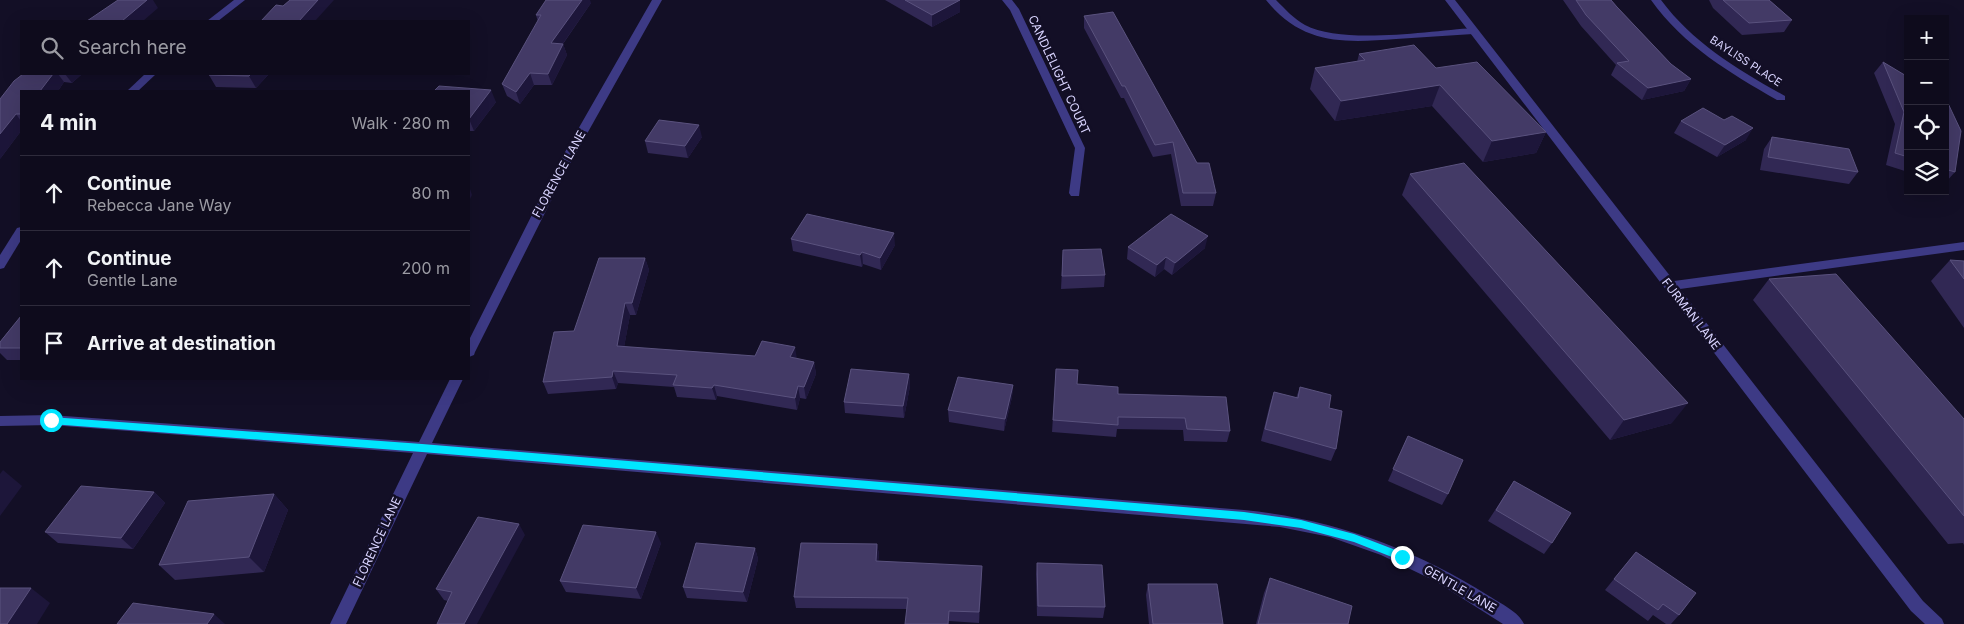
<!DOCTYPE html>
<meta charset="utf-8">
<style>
:root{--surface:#0e0b1c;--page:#171425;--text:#f1f3f6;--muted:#9b9ba3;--line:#2e2b3b}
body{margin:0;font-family:Inter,sans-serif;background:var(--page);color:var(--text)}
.controls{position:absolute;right:15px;top:15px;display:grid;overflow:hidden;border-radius:0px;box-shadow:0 5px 20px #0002}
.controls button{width:45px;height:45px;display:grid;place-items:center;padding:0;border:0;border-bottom:1px solid var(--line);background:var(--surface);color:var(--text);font:25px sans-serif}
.stop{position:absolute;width:15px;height:15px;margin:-11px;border:4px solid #00e5ff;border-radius:50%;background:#fff}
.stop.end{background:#00e5ff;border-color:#fff;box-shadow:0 1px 5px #0008}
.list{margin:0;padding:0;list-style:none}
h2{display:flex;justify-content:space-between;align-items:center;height:65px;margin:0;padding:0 20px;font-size:21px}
h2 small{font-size:16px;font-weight:400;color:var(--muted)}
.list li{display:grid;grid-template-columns:32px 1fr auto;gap:15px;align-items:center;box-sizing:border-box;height:75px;padding:0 20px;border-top:1px solid var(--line)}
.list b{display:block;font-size:19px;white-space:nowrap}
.list p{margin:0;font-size:16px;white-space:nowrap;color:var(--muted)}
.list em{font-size:16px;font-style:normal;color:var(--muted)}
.icon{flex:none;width:28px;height:28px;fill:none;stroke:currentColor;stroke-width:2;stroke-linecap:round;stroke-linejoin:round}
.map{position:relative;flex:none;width:1964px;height:624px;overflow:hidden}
.search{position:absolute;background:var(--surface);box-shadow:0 5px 20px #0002;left:20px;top:20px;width:450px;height:55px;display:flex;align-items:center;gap:12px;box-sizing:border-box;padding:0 18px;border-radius:0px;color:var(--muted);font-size:19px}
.panel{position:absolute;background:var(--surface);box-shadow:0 5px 20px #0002;left:20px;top:90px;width:450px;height:290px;border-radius:0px}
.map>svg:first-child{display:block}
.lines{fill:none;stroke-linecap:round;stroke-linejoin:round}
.service{fill:#3d3a85;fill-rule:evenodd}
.minor{fill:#3d3a85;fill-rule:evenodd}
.wall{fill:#312854}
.shaded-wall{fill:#1d163a}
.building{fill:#433a66;stroke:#5a527e}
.route{fill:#00e5ff}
.labels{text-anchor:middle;stroke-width:5;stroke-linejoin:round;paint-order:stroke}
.far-street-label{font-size:11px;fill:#d9d4ff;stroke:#130f26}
.street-label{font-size:12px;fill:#d9d4ff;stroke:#130f26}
</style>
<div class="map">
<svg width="1964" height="624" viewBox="0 0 1964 624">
<rect width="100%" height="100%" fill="#130f26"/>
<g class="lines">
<path class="service" d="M1266 0H1276C1285 9 1294 19 1305 25 1342 45 1430 31 1473 28L1478 31 1473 34C1447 36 1422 37 1396 39 1344 43 1302 45 1266 0Z"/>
<g class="minor">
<path d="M234 0H245L218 21H207Z"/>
<path d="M652 0H662L565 173 475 352 474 355 469 357V340L553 173Z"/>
<path d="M1002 0H1012L1019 9 1085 148 1079 196H1071L1069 193 1075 148 1010 10Z"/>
<path d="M1445 0H1455L1674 281 1964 242V250L1680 289 1923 601 1942 619 1944 624H1925L1911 611Z"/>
<path d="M1651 0H1661C1693 43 1738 70 1785 96V100H1777C1730 73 1684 46 1651 0Z"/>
<path d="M145 74H156L138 91H127Z"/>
<path d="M21 227V240L4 268 0 269V255L17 228Z"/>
<path d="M450 379H463L432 443 1244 510C1333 519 1413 548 1489 596 1500 603 1519 612 1524 624H1503L1435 581 1381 555 1330 537 1280 527 427 454 346 624H330L413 453 51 425 0 426V416L51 415 419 442Z"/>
</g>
</g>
<g class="wall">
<path d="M885 0H960V12L932 27Z"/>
<path d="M1563 0H1611L1617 7 1671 64 1691 79 1684 91 1642 100 1611 75 1616 65 1581 26Z"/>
<path d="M1709 0H1769L1792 20 1784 32 1742 35 1713 8Z"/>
<path d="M591 3 563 44 567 55 552 85H534L520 104 507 96 502 84 538 22 536 15Z"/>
<path d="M1084 16 1197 163 1216 193 1213 206H1181L1171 154 1153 157 1124 98H1121L1084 28Z"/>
<path d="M1359 54 1436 68 1546 132 1536 153 1483 162 1432 106 1335 121 1310 89 1315 68 1357 62Z"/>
<path d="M1883 62 1908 77V172L1886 165 1895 124 1874 73Z"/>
<path d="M23 74H82L72 83 64 82 58 91H21V131L0 159Z"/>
<path d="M269 74 256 88 216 87 209 75Z"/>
<path d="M469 91 496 102 474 131H469Z"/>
<path d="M1945 97 1955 172 1945 183Z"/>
<path d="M1681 121 1746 140 1717 157 1674 133Z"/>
<path d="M702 137 688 158 648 153 645 141Z"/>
<path d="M1772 137 1858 172 1849 184 1760 170 1764 149Z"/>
<path d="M1410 174 1672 423 1610 440 1402 195Z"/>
<path d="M791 239 895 245 881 270 863 264 862 267 793 251Z"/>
<path d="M1128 247 1205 248 1172 275 1164 269 1155 277 1127 259Z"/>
<path d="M1063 250 1105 275 1104 287 1061 289Z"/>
<path d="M645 258 649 270 636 315H630L624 347 797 359 814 362 816 374 806 399 800 398 797 410 717 396 716 400 677 397 674 387 618 383 616 389 548 394 543 382 574 331Z"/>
<path d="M1950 260 1964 261V328L1931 281Z"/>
<path d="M1769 279 1964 419V545L1963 543 1948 544 1753 300Z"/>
<path d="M21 316V360H7L0 353V342Z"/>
<path d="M1056 369 1077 384 1118 394 1230 431 1227 442 1184 441 1183 430 1117 429 1116 437 1052 432Z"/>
<path d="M909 374 910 386 904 418 845 413 844 402Z"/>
<path d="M1013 385 1012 397 1004 431 949 422 948 410Z"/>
<path d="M1300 387 1329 408 1336 449 1331 461 1261 441 1270 404 1274 392 1296 398Z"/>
<path d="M1408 436 1448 494 1442 505 1388 481Z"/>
<path d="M1514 481 1552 543 1544 554 1488 521Z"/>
<path d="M154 492 165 503 133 549 58 543 45 532Z"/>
<path d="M274 494 288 510 264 572 175 580 159 565Z"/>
<path d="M525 535 448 601 444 600 436 589Z"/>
<path d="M661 543 641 599 566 592 560 581Z"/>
<path d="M877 544 879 555 878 561 982 577 979 623 949 621 907 609 796 608 794 597Z"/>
<path d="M755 548 758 559 747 602 687 598 683 587Z"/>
<path d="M1636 552 1679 615 1671 624H1666L1653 615 1648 621 1605 590Z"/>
<path d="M1037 563 1105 607 1103 618 1037 616 1036 574Z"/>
<path d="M1270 578 1348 624H1256L1264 593Z"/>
<path d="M1148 584 1223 624H1149L1146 595Z"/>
</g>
<g class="shaded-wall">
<path d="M147 0H153L158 8 143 21H122Z"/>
<path d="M318 0H334L315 21H299Z"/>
<path d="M582 0H590L591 3 555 55 551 43Z"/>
<path d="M960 0V12L932 27V15Z"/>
<path d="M563 44 567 55 552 85 548 74Z"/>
<path d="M530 73 534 85 520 104 516 92Z"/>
<path d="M53 74H58L64 82 58 91H40Z"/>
<path d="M65 74H82L72 83Z"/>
<path d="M251 74H269L256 88 249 76Z"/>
<path d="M1691 79 1684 91 1642 100 1648 88Z"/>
<path d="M1440 85 1432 106 1335 121 1341 101Z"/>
<path d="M491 90 496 102 474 131 469 119Z"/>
<path d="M16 114 21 121V131L0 159V134Z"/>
<path d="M699 125 702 137 688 158 685 146Z"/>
<path d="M1753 128 1746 140 1717 157 1725 145Z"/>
<path d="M1546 132 1536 153 1483 162 1492 141Z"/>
<path d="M469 186 472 195 469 201Z"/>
<path d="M894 233 895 245 881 270 880 258Z"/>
<path d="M1208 236 1205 248 1172 275 1175 263Z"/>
<path d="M862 252 863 264 862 267 860 255Z"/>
<path d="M1166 257 1164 269 1155 277 1157 265Z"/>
<path d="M645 258 649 270 636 315 632 303Z"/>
<path d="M625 303 630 315 622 358 617 346Z"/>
<path d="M795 347 797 359 790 357Z"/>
<path d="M814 362 816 374 806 399 804 387Z"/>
<path d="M613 371 618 383 616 389 612 377Z"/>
<path d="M909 374 910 386 904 418 903 406Z"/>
<path d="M714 385 717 396 716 400 712 388Z"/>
<path d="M1013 385 1012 397 1004 431 1005 419Z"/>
<path d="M798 386 800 398 797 410 795 398Z"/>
<path d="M1688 403 1672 423 1610 440 1624 420Z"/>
<path d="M3 470 22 486 0 516V474Z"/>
<path d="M154 492 165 503 133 549 121 538Z"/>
<path d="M274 494 288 510 264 572 249 557Z"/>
<path d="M519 524 525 535 477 624H464Z"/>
<path d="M656 532 661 543 641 599 636 588Z"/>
<path d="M877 544 879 555 877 572 876 561Z"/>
<path d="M755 548 758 559 747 602 743 592Z"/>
<path d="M982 566V577L979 623V612Z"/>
<path d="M31 588 50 603 37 624H7Z"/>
<path d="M949 611V624H948Z"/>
<path d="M214 614 225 624H207Z"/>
</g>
<g class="building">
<path d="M118 0H147L122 21H87Z"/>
<path d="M290 0H318L299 21H261L276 5 283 6Z"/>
<path d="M546 0H582L551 43 563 44 548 74 530 73 516 92 502 84 541 15H536Z"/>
<path d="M905 0H960L932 15Z"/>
<path d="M1576 0H1611L1617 7 1671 64 1691 79 1648 88 1617 63 1629 61 1586 15Z"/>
<path d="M1723 0H1769L1792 20 1749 23Z"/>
<path d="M1113 12 1197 163H1209L1216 193H1183L1173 142 1155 145 1125 86H1122L1084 16Z"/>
<path d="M1414 45 1436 68 1477 62 1546 132 1492 141 1440 85 1341 101 1315 68 1365 60 1359 54Z"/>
<path d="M1883 62 1908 77V157L1895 153 1904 112Z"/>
<path d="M23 74H53L40 91H21V114H16L0 134V99L14 81Z"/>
<path d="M210 74H251L249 76 209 75Z"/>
<path d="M439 86 491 90 469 119V91H434Z"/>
<path d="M1945 97 1961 131 1955 172 1945 169Z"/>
<path d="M1703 108 1724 120 1732 116 1753 128 1725 145 1681 121Z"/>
<path d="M659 120 699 125 685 146 645 141Z"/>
<path d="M1772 137 1849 149 1858 172 1768 157Z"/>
<path d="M1464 163 1688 403 1624 420 1410 174Z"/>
<path d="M807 214 894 233 880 258 862 252 860 255 791 239Z"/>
<path d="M1171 214 1208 236 1175 263 1166 257 1157 265 1128 247Z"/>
<path d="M1101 249 1105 275 1062 276 1063 250Z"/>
<path d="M599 258H645L632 303H625L617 346 755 356 762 341 795 347 790 357 814 362 804 387 798 386 795 398 714 385 712 388 673 385 677 375 613 371 612 377 543 382 554 332 574 331Z"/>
<path d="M1950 260 1964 261V279Z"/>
<path d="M1836 274 1964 419V516L1769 279Z"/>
<path d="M21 316V348H0V342Z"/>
<path d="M851 369 909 374 903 406 844 402Z"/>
<path d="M1056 369 1078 370 1077 384 1118 387V394L1226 397 1230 431 1187 429 1185 418 1118 417V425L1053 420Z"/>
<path d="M958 377 1013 385 1005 419 948 410Z"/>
<path d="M1300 387 1331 395 1329 408 1342 411 1336 449 1265 429 1274 392 1298 398Z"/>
<path d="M1408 436 1463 460 1448 494 1393 469Z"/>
<path d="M1514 481 1571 513 1552 543 1496 510Z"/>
<path d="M81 486 154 492 121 538 45 532Z"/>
<path d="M274 494 249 557 159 565 188 501Z"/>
<path d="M478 517 519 524 464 624H437L452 592 436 589Z"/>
<path d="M583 525 656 532 636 588 560 581Z"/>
<path d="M696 543 755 548 743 592 683 587Z"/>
<path d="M801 543 877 544 876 561 982 566 979 612 949 611 948 624H905L908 598 794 597Z"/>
<path d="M1636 552 1696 593 1679 615 1663 604 1658 610 1614 579Z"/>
<path d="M1037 563 1102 565 1105 607 1038 606Z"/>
<path d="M1270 578 1352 606 1348 624H1258Z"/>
<path d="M1148 584H1217L1223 624H1153Z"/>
<path d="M0 588H31L7 624H0Z"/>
<path d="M133 603 214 614 207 624H117Z"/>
</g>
<path class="route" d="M51 417 422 444 1244 512 1301 520 1354 534 1406 554 1407 557 1402 561 1354 542 1301 528 1244 520 422 452 51 424 47 420Z"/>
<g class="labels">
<g class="far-street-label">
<text transform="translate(1746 61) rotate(33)" y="4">BAYLISS PLACE</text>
</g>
<g class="street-label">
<text transform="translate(1059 75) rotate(65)" y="4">CANDLELIGHT COURT</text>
<text transform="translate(559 174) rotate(-61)" y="4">FLORENCE LANE</text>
<text transform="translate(1691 314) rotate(52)" y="4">FURMAN LANE</text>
<text transform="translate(377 542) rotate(-65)" y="4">FLORENCE LANE</text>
<text transform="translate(1460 589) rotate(30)" y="4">GENTLE LANE</text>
</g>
</g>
</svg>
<div class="controls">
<button>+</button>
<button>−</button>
<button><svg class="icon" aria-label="locate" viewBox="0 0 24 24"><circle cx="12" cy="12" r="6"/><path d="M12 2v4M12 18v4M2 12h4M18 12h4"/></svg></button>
<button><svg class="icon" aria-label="layers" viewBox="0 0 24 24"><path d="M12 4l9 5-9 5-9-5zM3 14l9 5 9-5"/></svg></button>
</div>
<div class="stop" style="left:51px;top:420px"></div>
<div class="stop end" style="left:1402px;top:557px"></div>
<div class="search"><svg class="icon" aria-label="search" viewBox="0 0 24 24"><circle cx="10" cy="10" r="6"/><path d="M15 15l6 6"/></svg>Search here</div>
<section class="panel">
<h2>4 min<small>Walk · 280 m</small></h2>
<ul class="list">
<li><svg class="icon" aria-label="ahead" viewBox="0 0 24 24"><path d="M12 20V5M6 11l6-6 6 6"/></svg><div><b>Continue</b><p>Rebecca Jane Way</p></div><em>80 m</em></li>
<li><svg class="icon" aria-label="ahead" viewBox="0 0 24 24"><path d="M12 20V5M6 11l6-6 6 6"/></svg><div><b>Continue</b><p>Gentle Lane</p></div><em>200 m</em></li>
<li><svg class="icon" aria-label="arrive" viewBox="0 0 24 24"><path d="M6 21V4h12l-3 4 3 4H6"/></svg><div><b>Arrive at destination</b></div></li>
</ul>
</section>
</div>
